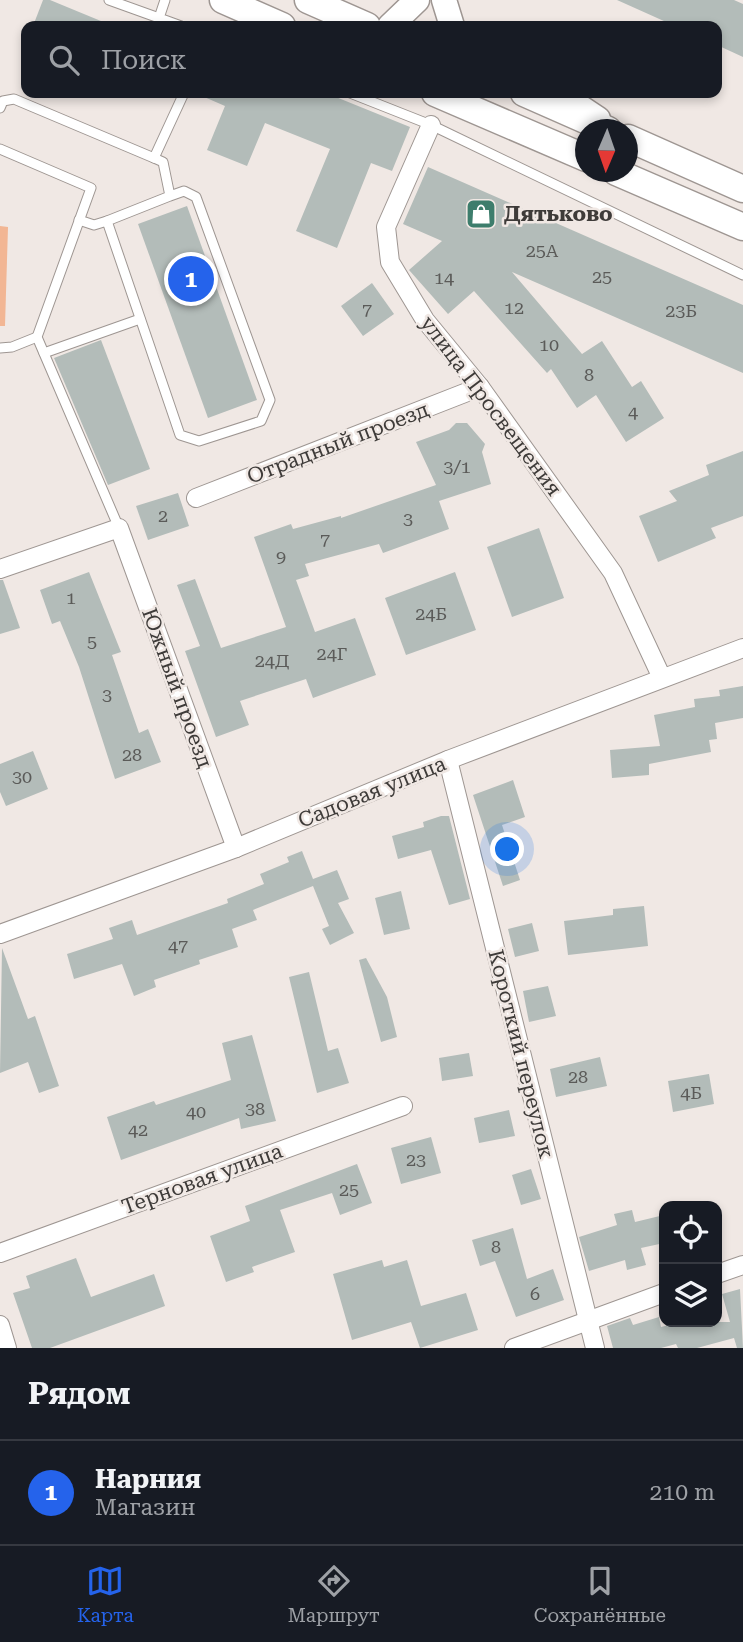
<!DOCTYPE html>
<html lang="ru">
<meta charset="utf-8">
<style>
:root{--surface:#171b24;--page:#242831;--text:#f1f3f6;--muted:#9ea1a6;--line:#363941;--accent:#2563eb}
body{margin:0;font-family:"Roboto Serif",serif;background:var(--page);color:var(--text)}
.controls{position:absolute;right:21px;bottom:21px;display:grid;overflow:hidden;border-radius:14px;box-shadow:0 4px 10px #0003}
.controls button{width:63px;height:63px;display:grid;place-items:center;padding:0;border:0;border-bottom:2px solid var(--line);background:var(--surface);color:var(--text);font:35px sans-serif}
.compass{position:absolute;left:575px;top:119px;width:63px;height:63px;border-radius:50%;background:var(--surface);box-shadow:0 4px 10px #0003;rotate:182deg}
.you{position:absolute;left:508px;top:850px;width:24px;height:24px;margin:-18px;border:5px solid #fff;border-radius:50%;background:#1a73e8;box-shadow:0 0 0 10px #1a73e833}
.badge{display:grid;place-items:center;width:46px;height:46px;border-radius:50%;background:var(--accent);color:#fff;font-size:23px;font-weight:700}
.pin{position:absolute;translate:-50% -50%;border:4px solid #fff;box-shadow:0 2px 7px #0006}
.list{margin:0;padding:0;list-style:none}
h2{display:flex;justify-content:space-between;align-items:center;height:91px;margin:0;padding:0 28px;font-size:30px}
h2 small{font-size:23px;font-weight:400;color:var(--muted)}
.list li{display:grid;grid-template-columns:46px 1fr auto;gap:21px;align-items:center;box-sizing:border-box;height:105px;padding:0 28px;border-top:2px solid var(--line)}
.list b{display:block;font-size:26px;white-space:nowrap}
.list p{margin:0;font-size:23px;white-space:nowrap;color:var(--muted)}
.list em{font-size:23px;font-style:normal;color:var(--muted)}
.icon{flex:none;width:38px;height:38px;fill:none;stroke:currentColor;stroke-width:2;stroke-linecap:round;stroke-linejoin:round}
.map{position:relative;flex:none;width:743px;height:1348px;overflow:hidden}
.search{position:absolute;background:var(--surface);box-shadow:0 4px 10px #0003;left:21px;right:21px;top:21px;height:77px;display:flex;align-items:center;gap:18px;box-sizing:border-box;padding:0 24px;border-radius:14px;color:var(--muted);font-size:26px}
.sheet{height:196px;background:var(--surface)}
nav{display:flex;justify-content:space-around;align-items:center;box-sizing:border-box;height:98px;border-top:2px solid var(--line);background:var(--surface);font-size:19px;color:var(--muted)}
nav a{display:grid;justify-items:center;gap:4px}
nav .on{color:var(--accent)}
.map>svg:first-child{display:block}
.green{fill:#f2b694}
.building{fill:#b3bcb9}
.lines{fill:none;stroke-linecap:round;stroke-linejoin:round}
.service-casing{stroke:#9e9692;stroke-width:11}
.minor-casing{stroke:#9e9692;stroke-width:20}
.secondary-casing{stroke:#9e9692;stroke-width:27}
.primary-casing{stroke:#9e9692;stroke-width:29}
.service{stroke:#fff;stroke-width:9}
.minor{stroke:#fff;stroke-width:18}
.secondary{stroke:#fff;stroke-width:24}
.primary{stroke:#fff;stroke-width:26}
.labels{text-anchor:middle;stroke-width:5;stroke-linejoin:round;paint-order:stroke}
.number-label{font-size:18px;fill:#5b5b59}
.poi-label{font-size:21px;font-weight:bold;fill:#3e3b39;stroke:#f0e8e4;text-anchor:start}
.street-label{font-size:21px;fill:#3e3b39;stroke:#f0e8e4}
</style>
<div class="map">
<svg width="743" height="1348" viewBox="0 0 743 1348">
<rect width="100%" height="100%" fill="#f0e8e4"/>
<path class="green" d="M0 226 8 227 5 326H0Z"/>
<g class="building">
<path d="M43 0H50L113 26H33Z"/>
<path d="M617 0H734L743 4V57L717 45V26H675Z"/>
<path d="M195 93H326L410 127 392 171 371 163 337 248 296 231 330 149 265 123 247 166 207 150 225 106Z"/>
<path d="M428 167 743 305V373L512 272 582 354 602 341 632 387 641 381 664 418 626 442 596 395 577 408 551 369 547 373 474 291 448 314 409 270 442 241 403 224Z"/>
<path d="M187 206 257 400 208 418 138 224Z"/>
<path d="M372 283 394 314 363 336 341 306Z"/>
<path d="M101 340 150 469 108 485 54 358Z"/>
<path d="M456 423H467L485 444 482 452 491 484 439 501 449 529 383 553 379 544 305 564 309 576 296 580 315 632 355 618 376 675 313 698 306 679 240 701 249 725 216 737 185 651 200 646 177 585 195 579 221 648 286 627 254 537 291 524 293 529 341 516V518L436 485 416 442 449 430Z"/>
<path d="M743 451V516L711 528 716 538 658 562 639 516 677 501 669 491 709 475 706 465Z"/>
<path d="M178 493 189 526 148 540 136 506Z"/>
<path d="M539 528 564 598 512 617 487 547Z"/>
<path d="M89 572 121 652 112 655 139 733 148 729 161 762 115 779 79 667 60 621 52 624 40 590Z"/>
<path d="M455 572 476 630 406 655 385 598Z"/>
<path d="M0 580H3L20 628 0 634Z"/>
<path d="M743 686V718L715 723 717 739 709 740 711 752 649 764V775L612 778 610 750 660 746 654 715 695 707 694 699 720 696 719 690Z"/>
<path d="M33 751 48 789 6 806 0 792V764Z"/>
<path d="M513 780 525 817 502 825 520 880 503 886 473 795Z"/>
<path d="M441 816H449L470 899 449 905 431 850 398 859 392 836 424 827 423 822Z"/>
<path d="M302 851 313 879 337 870 349 899 338 903 354 933 330 945 322 929 329 926 313 886 253 910 257 920 232 929 238 947 199 960 200 964 154 980 156 987 134 996 122 964 74 979 67 954 113 939 109 928 132 920 137 935 228 903 227 899 264 884 260 874 289 862 287 857Z"/>
<path d="M401 891 410 929 384 935 375 898Z"/>
<path d="M644 906 648 946 568 955 564 921 613 915V909Z"/>
<path d="M532 923 539 951 515 957 508 929Z"/>
<path d="M2 948 28 1019 35 1016 59 1086 39 1093 28 1062 0 1073Z"/>
<path d="M366 958 387 997 397 1037 381 1042 359 960Z"/>
<path d="M309 972 328 1051 338 1048 349 1083 317 1093 289 977Z"/>
<path d="M548 986 556 1016 529 1022 523 991Z"/>
<path d="M252 1035 276 1121 241 1129 239 1118 121 1160 107 1117 154 1101 156 1105 231 1080 222 1043Z"/>
<path d="M469 1053 473 1076 442 1081 439 1058Z"/>
<path d="M600 1057 607 1086 556 1097 550 1069Z"/>
<path d="M709 1074 714 1104 673 1112 668 1081Z"/>
<path d="M509 1110 515 1136 479 1143 474 1118Z"/>
<path d="M431 1137 441 1173 401 1184 391 1148Z"/>
<path d="M357 1164 372 1203 340 1215 332 1193 280 1210 295 1252 252 1267 254 1272 226 1282 210 1236 250 1221 245 1206Z"/>
<path d="M531 1169 541 1199 521 1205 512 1175Z"/>
<path d="M632 1210 635 1222 664 1215V1243L641 1248 646 1265 627 1270 625 1260 589 1271 579 1237 617 1225 614 1214Z"/>
<path d="M513 1228 527 1279 553 1269 564 1300 516 1317 495 1261 480 1266 472 1240Z"/>
<path d="M76 1258 91 1297 154 1274 165 1306 50 1348H32L13 1293 30 1288 26 1276Z"/>
<path d="M382 1260 384 1267 407 1260 421 1306 466 1293 478 1330 420 1348 411 1322 352 1340 333 1274Z"/>
<path d="M740 1289 743 1348H737L734 1338 697 1348H678L676 1344 661 1348H613L607 1326 630 1318 633 1325 659 1317 661 1327 681 1322H730L722 1294Z"/>
</g>
<g class="lines">
<g class="service-casing">
<g id="service">
<path d="M109 0 159 18"/>
<path d="M165 0 159 18 181 26"/>
<path d="M350 93 431 125 743 275"/>
<path d="M0 108 3 101 14 99 154 158 184 93"/>
<path d="M0 149 91 188 37 337 119 528"/>
<path d="M154 158 163 162 170 196 184 191 196 197 270 400 261 421 199 441 180 435 107 221 170 196"/>
<path d="M79 220 94 225 107 221"/>
<path d="M0 348 12 347 37 337"/>
<path d="M44 353 140 319"/>
</g>
</g>
<g class="minor-casing">
<g id="minor">
<path d="M431 125 386 227 390 262 425 320 480 387 613 573 662 678"/>
<path d="M196 498 480 387"/>
<path d="M0 569 119 528 236 848"/>
<path d="M448 760 595 1348"/>
<path d="M0 934 236 848 448 760 743 648"/>
<path d="M0 1253 403 1106"/>
<path d="M717 1274 743 1265"/>
<path d="M0 1325 7 1348"/>
<path d="M514 1348 664 1293"/>
</g>
</g>
<g class="secondary-casing">
<g id="secondary">
<path d="M444 0 452 26"/>
<path d="M390 26 417 0"/>
<path d="M559 93 598 119"/>
</g>
</g>
<g class="primary-casing">
<g id="primary">
<path d="M223 0 282 26"/>
<path d="M308 0 367 26"/>
<path d="M435 93 586 158"/>
<path d="M524 93 608 130"/>
<path d="M628 138 743 189"/>
<path d="M616 172 743 227"/>
</g>
</g>
<use href="#service" class="service"/>
<use href="#minor" class="minor"/>
<use href="#secondary" class="secondary"/>
<use href="#primary" class="primary"/>
</g>
<defs>
<g id="shop-square" transform="scale(1.575)"><rect x="-9" y="-9" width="18" height="18" rx="4" fill="#3d7d6c" stroke="#f0e8e4"/><path d="M-5-2.5h2.3a2.7 3.5 0 0 1 5.4 0H5L5.5 6h-11ZM-1.5-2.5h3a1.5 2.3 0 0 0-3 0Z" fill="#fff"/></g>
</defs>
<g fill-rule="evenodd">
<use href="#shop-square" x="481" y="214"/>
</g>
<g class="labels">
<g class="number-label">
<text x="542" y="257">25А</text>
<text x="602" y="283">25</text>
<text x="444" y="284">14</text>
<text x="514" y="314">12</text>
<text x="367" y="316">7</text>
<text x="681" y="317">23Б</text>
<text x="549" y="351">10</text>
<text x="589" y="381">8</text>
<text x="633" y="418">4</text>
<text x="457" y="473">3/1</text>
<text x="163" y="522">2</text>
<text x="408" y="525">3</text>
<text x="325" y="546">7</text>
<text x="281" y="563">9</text>
<text x="71" y="604">1</text>
<text x="431" y="620">24Б</text>
<text x="92" y="648">5</text>
<text x="332" y="660">24Г</text>
<text x="272" y="667">24Д</text>
<text x="107" y="701">3</text>
<text x="132" y="761">28</text>
<text x="22" y="783">30</text>
<text x="178" y="952">47</text>
<text x="578" y="1083">28</text>
<text x="691" y="1099">4Б</text>
<text x="255" y="1115">38</text>
<text x="196" y="1118">40</text>
<text x="138" y="1136">42</text>
<text x="416" y="1166">23</text>
<text x="349" y="1196">25</text>
<text x="496" y="1253">8</text>
<text x="535" y="1300">6</text>
</g>
<g class="poi-label">
<text x="504" y="221">Дятьково</text>
</g>
<g class="street-label">
<text transform="translate(491 406) rotate(53)" y="7">улица Просвещения</text>
<text transform="translate(338 443) rotate(-21)" y="7">Отрадный проезд</text>
<text transform="translate(177 688) rotate(70)" y="7">Южный проезд</text>
<text transform="translate(372 792) rotate(-22)" y="7">Садовая улица</text>
<text transform="translate(521 1054) rotate(76)" y="7">Короткий переулок</text>
<text transform="translate(202 1179) rotate(-20)" y="7">Терновая улица</text>
</g>
</g>
</svg>
<div class="controls">
<button><svg class="icon" aria-label="locate" viewBox="0 0 24 24"><circle cx="12" cy="12" r="6"/><path d="M12 2v4M12 18v4M2 12h4M18 12h4"/></svg></button>
<button><svg class="icon" aria-label="layers" viewBox="0 0 24 24"><path d="M12 4l9 5-9 5-9-5zM3 14l9 5 9-5"/></svg></button>
</div>
<svg class="compass" viewBox="-18 -18 36 36"><path d="M0-13l5 13h-10z" fill="#e53935"/><path d="M0 13l5-13h-10z" fill="#9ea1a6"/></svg>
<div class="you"></div>
<div class="pin badge" style="left:191px;top:279px">1</div>
<div class="search"><svg class="icon" aria-label="search" viewBox="0 0 24 24"><circle cx="10" cy="10" r="6"/><path d="M15 15l6 6"/></svg>Поиск</div>
</div>
<section class="sheet">
<h2>Рядом<small></small></h2>
<ul class="list">
<li><span class="badge">1</span><div><b>Нарния</b><p>Магазин</p></div><em>210 m</em></li>
</ul>
</section>
<nav>
<a class="on"><svg class="icon" aria-label="map" viewBox="0 0 24 24"><path d="M3 6l6-2 6 2 6-2v14l-6 2-6-2-6 2zM9 4v14M15 6v14"/></svg>Карта</a>
<a><svg class="icon" aria-label="directions" viewBox="0 0 24 24"><path d="M12 3l9 9-9 9-9-9zM9 14v-3h6M13 9l2 2-2 2"/></svg>Маршрут</a>
<a><svg class="icon" aria-label="saved" viewBox="0 0 24 24"><path d="M7 4h10v16l-5-4-5 4z"/></svg>Сохранённые</a>
</nav>
